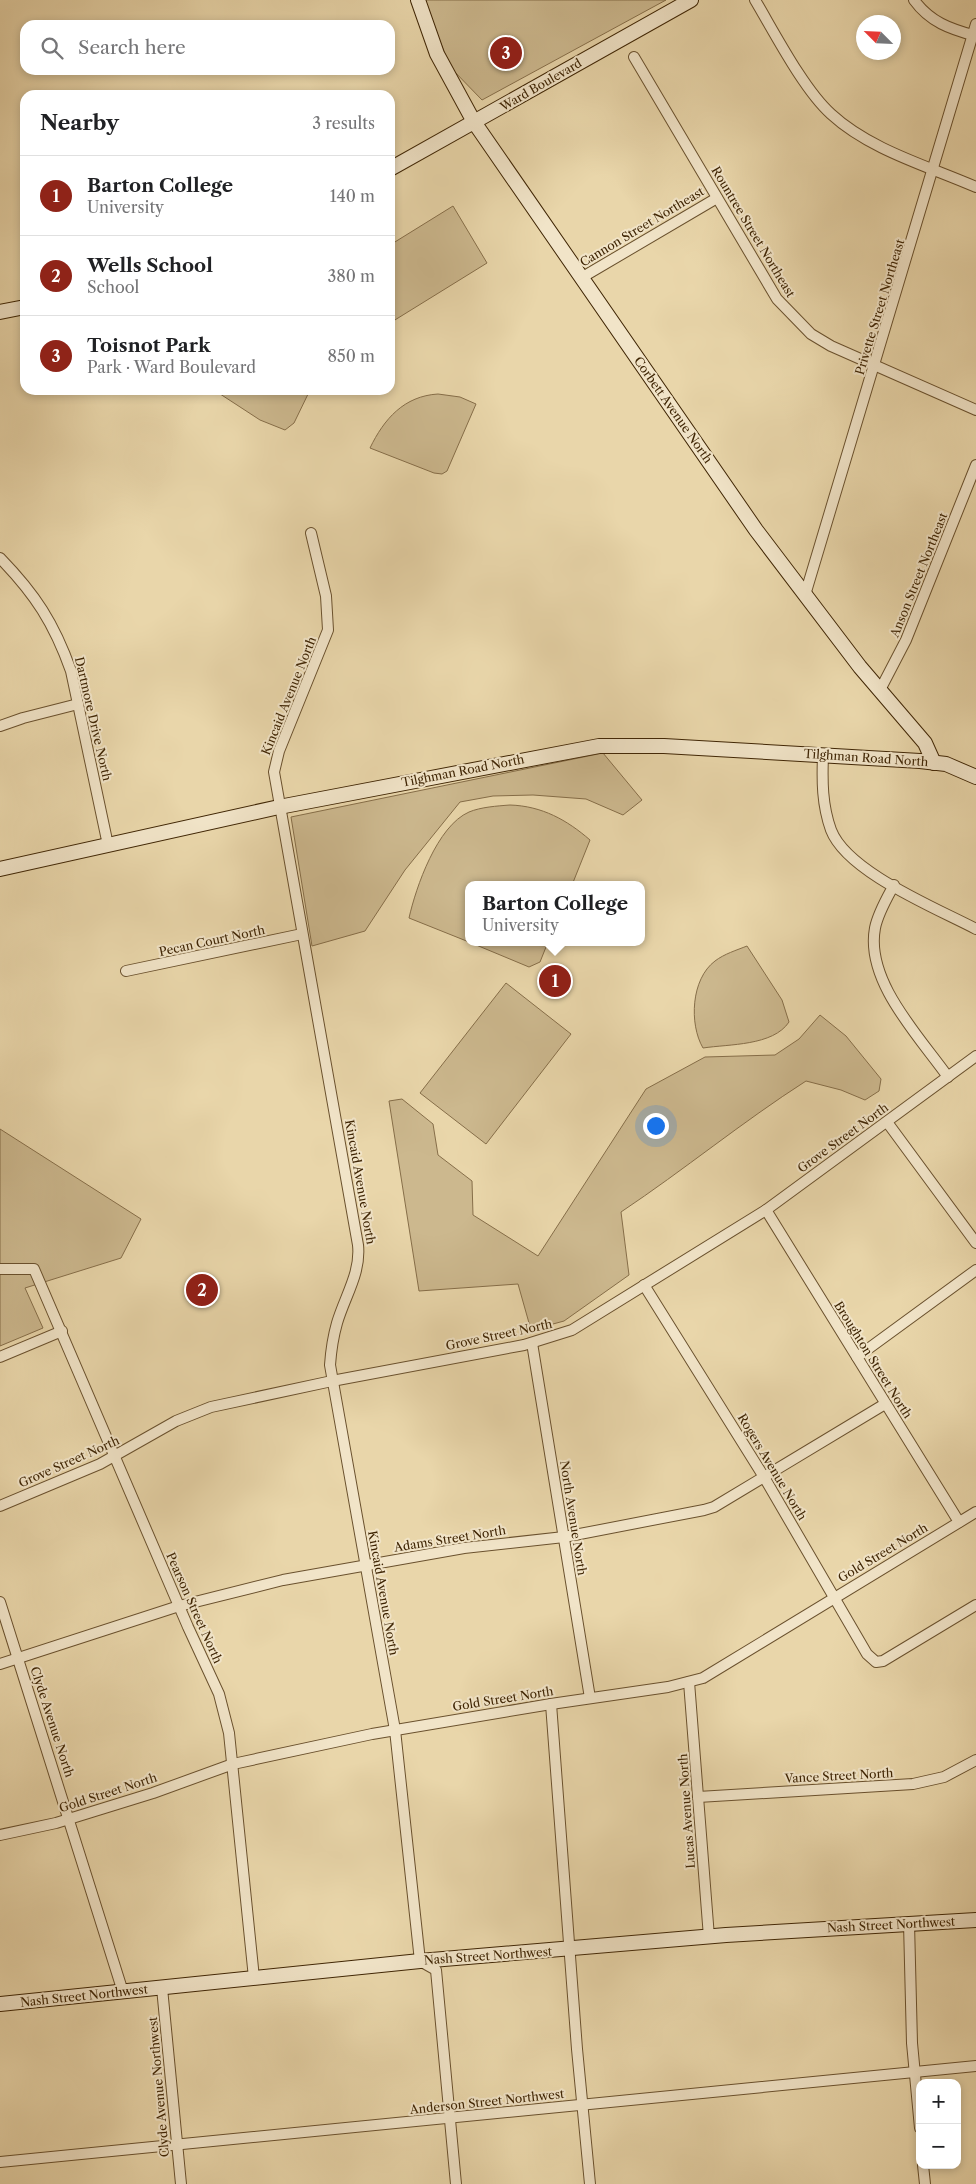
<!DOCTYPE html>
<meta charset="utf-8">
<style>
:root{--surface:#fff;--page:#f2f2f2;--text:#202124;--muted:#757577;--line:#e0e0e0;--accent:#8f2418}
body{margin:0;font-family:"Libre Caslon Text",serif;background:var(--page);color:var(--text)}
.controls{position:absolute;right:15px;bottom:15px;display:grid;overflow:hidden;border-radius:10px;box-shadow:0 2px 8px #0003}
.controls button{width:45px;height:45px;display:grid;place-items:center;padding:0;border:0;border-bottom:1px solid var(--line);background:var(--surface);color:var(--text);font:25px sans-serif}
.compass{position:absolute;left:856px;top:15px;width:45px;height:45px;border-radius:50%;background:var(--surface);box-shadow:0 2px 8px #0003;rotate:294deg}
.you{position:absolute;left:655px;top:1125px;width:18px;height:18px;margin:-12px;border:4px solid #fff;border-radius:50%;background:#1a73e8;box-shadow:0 0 0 8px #1a73e833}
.badge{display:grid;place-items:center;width:32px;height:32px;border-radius:50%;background:var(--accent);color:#fff;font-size:16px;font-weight:700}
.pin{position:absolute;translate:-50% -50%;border:2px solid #fff;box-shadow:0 1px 5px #0006}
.popup{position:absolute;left:465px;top:881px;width:180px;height:65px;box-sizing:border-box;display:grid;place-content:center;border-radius:10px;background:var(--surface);filter:drop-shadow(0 1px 4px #0005);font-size:16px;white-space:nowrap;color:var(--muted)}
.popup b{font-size:19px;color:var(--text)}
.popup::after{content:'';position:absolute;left:50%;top:100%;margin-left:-10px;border:10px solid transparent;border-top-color:var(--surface)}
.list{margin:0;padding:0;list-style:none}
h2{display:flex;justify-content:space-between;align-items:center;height:65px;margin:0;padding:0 20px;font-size:21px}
h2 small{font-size:16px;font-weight:400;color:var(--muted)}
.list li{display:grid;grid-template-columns:32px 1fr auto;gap:15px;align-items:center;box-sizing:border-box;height:80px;padding:0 20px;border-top:1px solid var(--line)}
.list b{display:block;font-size:19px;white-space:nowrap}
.list p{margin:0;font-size:16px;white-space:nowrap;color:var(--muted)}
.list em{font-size:16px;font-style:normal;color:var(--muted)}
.icon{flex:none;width:28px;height:28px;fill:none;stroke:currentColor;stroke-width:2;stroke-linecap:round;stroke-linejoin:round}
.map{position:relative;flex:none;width:976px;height:2184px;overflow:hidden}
.search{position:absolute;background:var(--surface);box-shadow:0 2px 8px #0003;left:20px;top:20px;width:375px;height:55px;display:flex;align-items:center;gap:12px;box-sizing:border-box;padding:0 18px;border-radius:15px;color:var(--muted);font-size:19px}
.panel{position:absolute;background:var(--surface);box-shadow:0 2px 8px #0003;left:20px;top:90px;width:375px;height:305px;border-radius:15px}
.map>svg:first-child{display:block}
.green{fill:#ccb88e;stroke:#866e49}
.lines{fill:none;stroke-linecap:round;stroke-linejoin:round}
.street-casing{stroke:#6a512e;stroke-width:12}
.secondary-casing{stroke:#3f2504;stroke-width:16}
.street{stroke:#f1e4c8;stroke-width:10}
.secondary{stroke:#f1e4c8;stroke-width:14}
.labels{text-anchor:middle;stroke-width:4;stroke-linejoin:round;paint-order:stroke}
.street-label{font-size:12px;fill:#3f2504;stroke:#f1e4c8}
</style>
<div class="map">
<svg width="976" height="2184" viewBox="0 0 976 2184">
<rect width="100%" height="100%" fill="#e9d6aa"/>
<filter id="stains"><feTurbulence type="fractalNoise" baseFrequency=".004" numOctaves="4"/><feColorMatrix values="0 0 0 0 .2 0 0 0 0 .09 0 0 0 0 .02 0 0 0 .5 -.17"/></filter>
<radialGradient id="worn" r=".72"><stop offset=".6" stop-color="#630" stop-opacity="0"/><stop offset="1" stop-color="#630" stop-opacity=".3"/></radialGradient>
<g class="green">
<path d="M424 0H666L482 100 450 67Z"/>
<path d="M453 206 487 263 390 323V245Z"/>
<path d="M214 390H310L294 423 285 430 260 420Z"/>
<path d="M438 394 460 397 476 404 447 471 442 474 434 473 370 448C384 419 404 396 438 394Z"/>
<path d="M603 753 642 800 623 815 586 799 533 795 493 796 460 802 405 870 365 931 312 946 291 817Z"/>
<path d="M510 805C542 806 567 820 590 840L572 885H469V942L409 918C416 887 437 826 469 812 481 807 497 806 510 805Z"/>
<path d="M469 942H548L540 962 529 967Z"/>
<path d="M747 946 782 1000 789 1022C773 1046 729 1044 703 1048 689 1024 691 979 715 961 724 954 737 950 747 946Z"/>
<path d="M506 983 571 1034 486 1144 420 1093Z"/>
<path d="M820 1015 846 1036 881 1079 879 1091 865 1100 841 1090 806 1081C742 1122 684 1170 621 1212L629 1275 564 1321 531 1330 518 1284 419 1291 389 1101 402 1099 433 1124 438 1155 472 1181 473 1215 538 1256 646 1089 705 1057 775 1055 799 1039Z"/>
<path d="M0 1129 141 1219 121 1258 25 1288 43 1328 0 1346Z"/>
</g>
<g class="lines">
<g class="street-casing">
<g id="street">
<path d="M755 0C774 32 804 90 831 114 870 150 928 166 976 187"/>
<path d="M914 0C930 22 950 29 976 36"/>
<path d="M634 57 777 299 811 334 831 346 976 410"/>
<path d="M581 278 717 198"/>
<path d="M311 533 326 596 328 630 279 751 274 772 358 1245C361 1273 345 1296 337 1323 333 1337 331 1351 330 1365L395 1730 420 1961 436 1970 456 2184"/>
<path d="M0 558C35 594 54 623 71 671L108 845"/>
<path d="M805 595 976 24"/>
<path d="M880 690 906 640 976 465"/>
<path d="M0 726 23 718 78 704"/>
<path d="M823 755C822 781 822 805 831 830 847 872 936 908 976 929"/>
<path d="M894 885C887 898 878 913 875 928 865 981 919 1036 948 1077"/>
<path d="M126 971 302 934"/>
<path d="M887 1122 976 1243"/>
<path d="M766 1210 959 1522"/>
<path d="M0 1269H34L188 1627 219 1694 229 1733 254 1978"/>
<path d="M644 1285 764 1477 867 1654 876 1662 883 1661 976 1605"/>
<path d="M532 1343 590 1698"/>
<path d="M0 1357 62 1331"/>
<path d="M857 1357 976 1270"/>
<path d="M0 1506 100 1464 176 1421 211 1407 332 1381 524 1345 572 1330 766 1210 976 1056"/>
<path d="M0 1602 123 1992"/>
<path d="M0 1664 179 1606 283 1580 464 1548 564 1537 704 1510 714 1507 885 1404"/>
<path d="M689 1682 709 1937"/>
<path d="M551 1704 577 2049 590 2184"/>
<path d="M698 1797 913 1784 944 1777 976 1760"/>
<path d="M0 1835 56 1823 153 1793 233 1764 372 1734 551 1704 668 1687 703 1678 976 1512"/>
<path d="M909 1923 912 2043 920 2128"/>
<path d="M162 1988 181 2184"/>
<path d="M0 2162 976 2066"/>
<path d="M923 2165 925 2184"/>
</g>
</g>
<g class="secondary-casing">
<g id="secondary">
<path d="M418 0 437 54 474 122 756 530 860 667 925 743 934 763"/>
<path d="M390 169 691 0"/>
<path d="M0 312 25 307"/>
<path d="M0 869 279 807 599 746H664L920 761 946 764 976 777"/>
<path d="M0 2004 420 1961 726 1935 976 1920"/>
</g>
</g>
<use href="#street" class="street"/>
<use href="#secondary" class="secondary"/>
</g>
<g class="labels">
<g class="street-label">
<text transform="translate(541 85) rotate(-30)" y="4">Ward Boulevard</text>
<text transform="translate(642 227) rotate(-31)" y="4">Cannon Street Northeast</text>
<text transform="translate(753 232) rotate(59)" y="4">Rountree Street Northeast</text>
<text transform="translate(880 307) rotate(-73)" y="4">Privette Street Northeast</text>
<text transform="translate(673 410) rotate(55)" y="4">Corbett Avenue North</text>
<text transform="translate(919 575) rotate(-68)" y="4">Anson Street Northeast</text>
<text transform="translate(289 696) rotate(-68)" y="4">Kincaid Avenue North</text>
<text transform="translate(93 719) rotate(77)" y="4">Dartmore Drive North</text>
<text transform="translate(866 758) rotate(4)" y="4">Tilghman Road North</text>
<text transform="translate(463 771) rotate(-11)" y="4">Tilghman Road North</text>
<text transform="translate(212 941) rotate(-12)" y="4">Pecan Court North</text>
<text transform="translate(843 1138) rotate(-36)" y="4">Grove Street North</text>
<text transform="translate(360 1182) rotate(80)" y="4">Kincaid Avenue North</text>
<text transform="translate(499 1335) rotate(-12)" y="4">Grove Street North</text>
<text transform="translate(873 1360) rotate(58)" y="4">Broughton Street North</text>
<text transform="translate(69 1462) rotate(-24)" y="4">Grove Street North</text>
<text transform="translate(772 1467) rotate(59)" y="4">Rogers Avenue North</text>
<text transform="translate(573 1518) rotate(81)" y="4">North Avenue North</text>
<text transform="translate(450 1539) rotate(-9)" y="4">Adams Street North</text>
<text transform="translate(883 1553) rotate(-31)" y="4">Gold Street North</text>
<text transform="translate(383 1593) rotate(80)" y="4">Kincaid Avenue North</text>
<text transform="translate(194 1608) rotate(66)" y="4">Pearson Street North</text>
<text transform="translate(503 1699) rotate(-9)" y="4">Gold Street North</text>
<text transform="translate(52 1722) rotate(72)" y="4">Clyde Avenue North</text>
<text transform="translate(839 1776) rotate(-3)" y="4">Vance Street North</text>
<text transform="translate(108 1793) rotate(-18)" y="4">Gold Street North</text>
<text transform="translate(687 1811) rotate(-94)" y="4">Lucas Avenue North</text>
<text transform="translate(891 1925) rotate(-3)" y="4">Nash Street Northwest</text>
<text transform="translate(488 1956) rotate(-4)" y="4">Nash Street Northwest</text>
<text transform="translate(84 1996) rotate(-6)" y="4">Nash Street Northwest</text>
<text transform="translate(159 2087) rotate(-95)" y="4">Clyde Avenue Northwest</text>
<text transform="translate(487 2102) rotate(-6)" y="4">Anderson Street Northwest</text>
</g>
</g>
<rect width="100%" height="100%" filter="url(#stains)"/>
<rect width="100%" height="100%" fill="url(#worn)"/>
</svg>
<div class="controls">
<button>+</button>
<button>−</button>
</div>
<svg class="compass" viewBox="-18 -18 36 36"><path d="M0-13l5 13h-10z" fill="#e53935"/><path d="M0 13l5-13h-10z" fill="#757577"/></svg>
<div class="you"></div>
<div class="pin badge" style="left:555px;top:981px">1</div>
<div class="popup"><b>Barton College</b>University</div>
<div class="pin badge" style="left:202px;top:1290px">2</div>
<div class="pin badge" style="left:506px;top:53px">3</div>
<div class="search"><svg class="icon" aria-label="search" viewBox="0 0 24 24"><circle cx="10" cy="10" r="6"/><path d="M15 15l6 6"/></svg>Search here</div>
<section class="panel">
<h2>Nearby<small>3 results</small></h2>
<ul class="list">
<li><span class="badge">1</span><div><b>Barton College</b><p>University</p></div><em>140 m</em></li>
<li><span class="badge">2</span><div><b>Wells School</b><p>School</p></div><em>380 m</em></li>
<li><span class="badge">3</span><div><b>Toisnot Park</b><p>Park · Ward Boulevard</p></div><em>850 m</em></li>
</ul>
</section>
</div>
